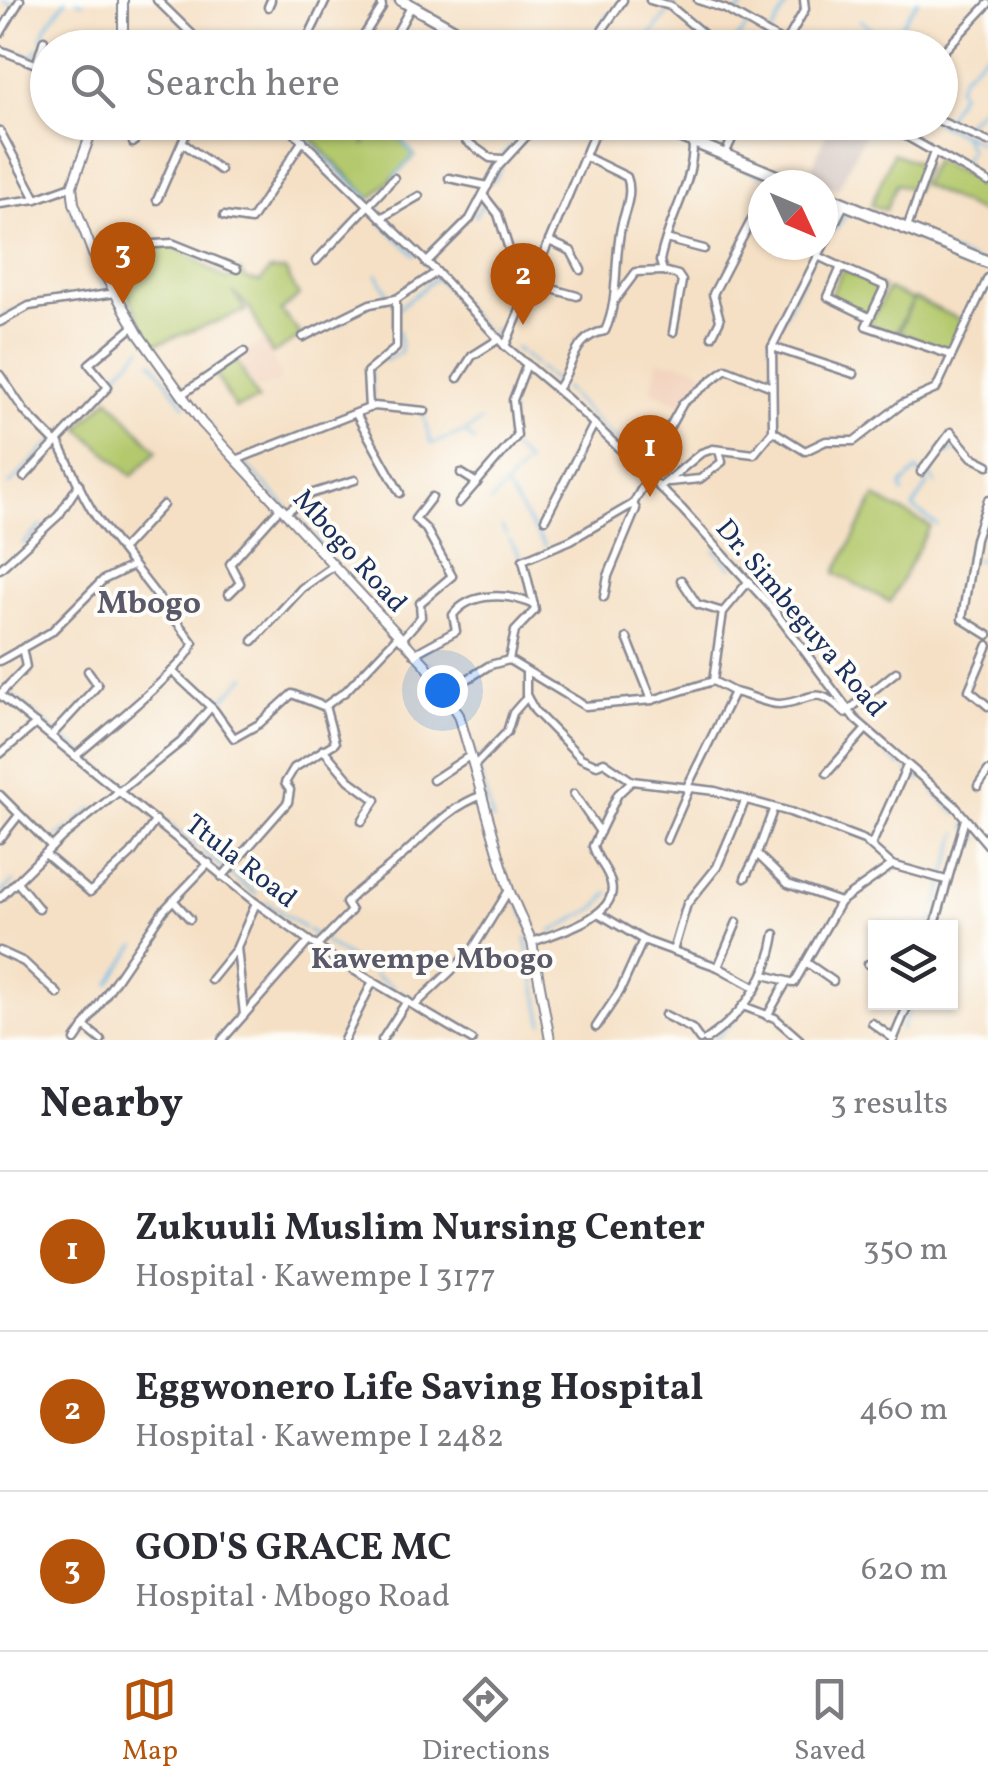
<!DOCTYPE html>
<meta charset="utf-8">
<style>
:root{--surface:#fff;--page:#f7f7f7;--text:#2b2b33;--muted:#7c7c81;--line:#e1e1e2;--accent:#b45309}
body{margin:0;font-family:Vollkorn,serif;background:var(--page);color:var(--text)}
.controls{position:absolute;right:30px;bottom:30px;display:grid;overflow:hidden;border-radius:0px;box-shadow:0 2px 8px #0004}
.controls button{width:90px;height:90px;display:grid;place-items:center;padding:0;border:0;border-bottom:2px solid var(--line);background:var(--surface);color:var(--text);font:50px sans-serif}
.compass{position:absolute;left:748px;top:170px;width:90px;height:90px;border-radius:50%;background:var(--surface);box-shadow:0 2px 8px #0004;rotate:134deg}
.you{position:absolute;left:442px;top:690px;width:35px;height:35px;margin:-25px;border:8px solid #fff;border-radius:50%;background:#1a73e8;box-shadow:0 0 0 15px #1a73e833}
.badge{display:grid;place-items:center;width:65px;height:65px;border-radius:50%;background:var(--accent);color:#fff;font-size:32px;font-weight:700}
.pin{position:absolute;translate:-50% -82px;filter:drop-shadow(0 2px 5px #0008)}
.pin::after{content:'';position:absolute;top:52px;width:35px;height:30px;background:inherit;clip-path:polygon(0 0,100% 0,50% 100%)}
.list{margin:0;padding:0;list-style:none}
h2{display:flex;justify-content:space-between;align-items:center;height:130px;margin:0;padding:0 40px;font-size:42px}
h2 small{font-size:32px;font-weight:400;color:var(--muted)}
.list li{display:grid;grid-template-columns:65px 1fr auto;gap:30px;align-items:center;box-sizing:border-box;height:160px;padding:0 40px;border-top:2px solid var(--line)}
.list b{display:block;font-size:38px;white-space:nowrap}
.list p{margin:0;font-size:32px;white-space:nowrap;color:var(--muted)}
.list em{font-size:32px;font-style:normal;color:var(--muted)}
.icon{flex:none;width:55px;height:55px;fill:none;stroke:currentColor;stroke-width:2;stroke-linecap:round;stroke-linejoin:round}
.map{position:relative;flex:none;width:988px;height:1040px;overflow:hidden}
.search{position:absolute;background:var(--surface);box-shadow:0 2px 8px #0004;left:30px;right:30px;top:30px;height:110px;display:flex;align-items:center;gap:25px;box-sizing:border-box;padding:0 35px;border-radius:55px;color:var(--muted);font-size:38px}
.sheet{height:610px;background:var(--surface)}
nav{display:flex;justify-content:space-around;align-items:center;box-sizing:border-box;height:140px;border-top:2px solid var(--line);background:var(--surface);font-size:28px;color:var(--muted)}
nav a{display:grid;justify-items:center;gap:5px}
nav .on{color:var(--accent)}
.map>svg:first-child{display:block}
.built{fill:#f3d4bf}
.industrial{fill:#cfc0bb}
.green{fill:#b4c96d;stroke:#687c66;stroke-width:2.5}
.lines{fill:none;stroke-linecap:round;stroke-linejoin:round}
.stream{stroke:#6cbae6;stroke-width:2.5}
.minor-casing{stroke:#888892;stroke-width:11}
.tertiary-casing{stroke:#888892;stroke-width:12}
.primary-casing{stroke:#888892;stroke-width:15}
.minor{stroke:#fff;stroke-width:6}
.tertiary{stroke:#fff;stroke-width:8}
.primary{stroke:#fff;stroke-width:10}
.labels{text-anchor:middle;stroke-width:8;stroke-linejoin:round;paint-order:stroke}
.street-label{font-size:28px;fill:#1b2f5e;stroke:#fdfcf7}
.neighbourhood-label{font-size:30px;font-weight:bold;fill:#5a596a;stroke:#fdfcf7}
.quarter-label{font-size:32px;font-weight:bold;fill:#5a596a;stroke:#fdfcf7}
</style>
<div class="map">
<svg width="988" height="1040" viewBox="0 0 988 1040">
<rect width="100%" height="100%" fill="#fdfcf7"/>
<filter id="ink" filterUnits="userSpaceOnUse"><feTurbulence type="fractalNoise" baseFrequency=".01" numOctaves="2"/><feDisplacementMap in="SourceGraphic" scale="20" xChannelSelector="R" yChannelSelector="G"/><feConvolveMatrix kernelMatrix="1 2 1 2 8 2 1 2 1" color-interpolation-filters="sRGB"/></filter>
<filter id="wash" filterUnits="userSpaceOnUse"><feTurbulence type="fractalNoise" baseFrequency=".0048" numOctaves="4" result="noise"/><feDisplacementMap in="SourceGraphic" scale="40" xChannelSelector="R" yChannelSelector="G"/><feGaussianBlur stdDeviation="2.25" result="paint"/><feColorMatrix in="noise" values="0 0 0 0 0 0 0 0 0 0 0 0 0 0 0 0 0 1.4 0 .05"/><feComposite in="paint" operator="in"/></filter>
<g filter="url(#wash)">
<rect width="100%" height="100%" fill="#f5e0c5"/>
<g class="built">
<path d="M264 340 280 373 278 384 257 389 241 367 243 354Z"/>
<path d="M658 360 696 366 710 379 681 404 651 391Z"/>
</g>
<path class="industrial" d="M830 123H870L838 189 808 177Z"/>
<g class="green">
<path d="M319 123H373L366 128 364 146 368 129 386 123 415 156 371 199 311 138Z"/>
<path d="M893 153 925 166 915 190 896 184 886 210 871 205Z"/>
<path d="M934 160 988 185 986 215 922 185Z"/>
<path d="M173 245 227 280 240 271 246 279 260 282 270 270H285L299 296 281 311 302 336 272 354 250 308 233 292 246 311 153 345 118 275 121 257 134 250Z"/>
<path d="M843 269 883 287 868 316 830 296Z"/>
<path d="M888 289 913 300 895 334 869 325Z"/>
<path d="M914 298 968 323 950 354 899 332Z"/>
<path d="M237 361 258 400 235 408 214 372Z"/>
<path d="M109 398 157 451 132 476 79 428Z"/>
<path d="M875 497 930 526 890 602 835 573Z"/>
</g>
<g class="lines">
<g class="stream">
<path d="M2 0 15 5"/>
<path d="M77 0 83 3"/>
<path d="M162 0 174 11"/>
<path d="M391 0 401 6"/>
<path d="M127 3V26"/>
<path d="M736 15 748 0"/>
<path d="M179 16 193 30"/>
<path d="M860 20 889 42"/>
<path d="M196 33 205 43"/>
<path d="M771 33 790 0"/>
<path d="M190 37 197 44"/>
<path d="M41 41 47 25 66 0"/>
<path d="M127 41V30"/>
<path d="M199 46 201 48"/>
<path d="M586 48 609 13"/>
<path d="M641 48 677 0"/>
<path d="M729 48 748 26"/>
<path d="M853 48 861 41 871 48"/>
<path d="M886 48 918 0"/>
<path d="M8 50 33 57 38 48"/>
<path d="M277 122 286 130"/>
<path d="M630 122 656 134"/>
<path d="M935 122 982 143"/>
<path d="M941 126 961 92 957 87 962 76 988 51"/>
<path d="M962 127 985 104"/>
<path d="M393 129 414 156 394 177"/>
<path d="M668 139 674 142"/>
<path d="M309 143 370 199"/>
<path d="M683 145 688 147"/>
<path d="M502 155 533 128"/>
<path d="M962 163 970 150 963 137"/>
<path d="M748 170 763 176"/>
<path d="M493 181 502 167"/>
<path d="M69 182 88 122"/>
<path d="M823 201 854 213"/>
<path d="M374 205 381 213"/>
<path d="M72 210V211"/>
<path d="M73 214 106 291"/>
<path d="M475 216 484 202"/>
<path d="M381 222 415 255"/>
<path d="M835 230 849 211"/>
<path d="M823 236 836 207"/>
<path d="M915 238 988 267"/>
<path d="M329 252 353 225"/>
<path d="M426 257 439 246"/>
<path d="M377 274 390 298"/>
<path d="M112 279 148 342"/>
<path d="M425 286 436 278 451 292"/>
<path d="M453 295 464 307"/>
<path d="M398 308 424 288"/>
<path d="M466 310 493 340"/>
<path d="M0 318 34 303"/>
<path d="M336 326 349 318"/>
<path d="M493 329 503 337"/>
<path d="M770 345 818 245"/>
<path d="M515 348 521 353"/>
<path d="M524 355 535 365"/>
<path d="M152 361 185 406"/>
<path d="M385 361 401 352 399 331"/>
<path d="M368 367 381 356"/>
<path d="M538 368 557 383"/>
<path d="M371 374 373 404"/>
<path d="M107 384 142 348"/>
<path d="M563 387 600 425"/>
<path d="M510 410 511 415"/>
<path d="M422 411 431 444 462 433"/>
<path d="M776 412 780 433"/>
<path d="M202 417 213 430"/>
<path d="M603 427H604"/>
<path d="M606 430 618 442"/>
<path d="M474 441 465 432 481 421"/>
<path d="M620 444 632 454"/>
<path d="M637 459 650 472"/>
<path d="M935 460 960 447"/>
<path d="M243 461 324 547"/>
<path d="M931 465 930 476 936 484"/>
<path d="M653 475 660 482"/>
<path d="M9 485 50 443"/>
<path d="M505 486 545 546"/>
<path d="M666 488 676 499"/>
<path d="M903 493 901 486 917 470 928 484 913 508 937 525"/>
<path d="M490 503 527 462 512 448"/>
<path d="M502 527 506 535"/>
<path d="M509 539 521 558"/>
<path d="M23 544 42 526"/>
<path d="M715 550 732 568"/>
<path d="M975 559 988 562"/>
<path d="M324 560 376 617"/>
<path d="M429 663 451 688 459 710"/>
<path d="M8 692 52 729"/>
<path d="M570 701 583 708"/>
<path d="M216 707 246 676"/>
<path d="M847 716 901 766"/>
<path d="M466 726 493 820"/>
<path d="M57 732 175 829"/>
<path d="M907 771 921 780"/>
<path d="M934 792 957 814"/>
<path d="M77 822 94 808"/>
<path d="M966 826 980 840"/>
<path d="M179 832 199 848"/>
<path d="M57 837 70 827"/>
<path d="M203 851 224 869"/>
<path d="M230 874 256 894"/>
<path d="M510 880 530 928"/>
<path d="M1 893 14 881"/>
<path d="M266 902 304 928"/>
<path d="M937 907 958 833"/>
<path d="M930 928 935 915"/>
<path d="M308 930 320 939"/>
<path d="M551 932 597 907 609 892"/>
<path d="M824 937 834 918"/>
<path d="M526 938 543 1023"/>
<path d="M325 942 371 972"/>
<path d="M374 975 393 987"/>
<path d="M109 984 136 945"/>
<path d="M399 991 417 1001"/>
<path d="M422 1005 432 1011"/>
<path d="M435 1014 443 1018"/>
<path d="M447 1020 462 1030"/>
<path d="M901 1030 909 1010"/>
<path d="M714 1040 735 1019"/>
</g>
</g>
</g>
<g filter="url(#ink)">
<g class="lines">
<g class="minor-casing">
<g id="minor">
<path d="M157 0 206 48"/>
<path d="M650 0 670 6 720 48"/>
<path d="M698 0 725 9 793 48"/>
<path d="M268 7 271 0"/>
<path d="M0 34 20 0"/>
<path d="M303 48 326 0"/>
<path d="M356 48 382 7 381 0"/>
<path d="M388 48 411 7"/>
<path d="M436 48 446 26"/>
<path d="M590 48 623 0"/>
<path d="M783 48 805 9 804 0"/>
<path d="M0 50 48 69"/>
<path d="M940 55 988 4"/>
<path d="M37 62 44 40"/>
<path d="M940 121 988 142"/>
<path d="M283 122 437 272 505 346 568 399 682 509 773 609 855 719 954 805 988 845"/>
<path d="M881 122 934 152 907 228"/>
<path d="M0 131 36 199"/>
<path d="M466 141 490 158 502 159"/>
<path d="M133 143 146 122"/>
<path d="M184 144 220 170"/>
<path d="M934 152 988 182"/>
<path d="M725 154 740 122"/>
<path d="M449 178 488 186"/>
<path d="M770 185 775 176"/>
<path d="M484 196 498 214 516 272"/>
<path d="M157 200 191 122"/>
<path d="M0 204 36 199 72 186"/>
<path d="M224 216 251 220 303 140"/>
<path d="M381 218 419 196"/>
<path d="M666 239 704 249"/>
<path d="M549 241 571 251 581 270"/>
<path d="M818 256 841 267 828 297 869 317"/>
<path d="M316 261 394 178"/>
<path d="M426 263 470 219 497 168 532 130 544 129 550 122"/>
<path d="M99 264 138 245 172 243 237 269"/>
<path d="M841 267 885 286 866 326 951 355"/>
<path d="M531 283 577 296"/>
<path d="M615 300 636 272 663 271"/>
<path d="M0 322 29 306 115 293"/>
<path d="M673 332 682 281 678 275 663 271 660 261C668 218 693 187 693 143"/>
<path d="M712 336 720 320 713 294 763 198"/>
<path d="M303 337 370 304 396 299"/>
<path d="M505 346 599 122"/>
<path d="M772 347 854 374"/>
<path d="M0 375 25 412 55 442"/>
<path d="M458 378 472 356 499 339"/>
<path d="M557 389C574 368 572 336 605 331 620 299 613 258 622 223 626 208 633 192 627 177L586 157"/>
<path d="M181 395 244 352"/>
<path d="M369 408 367 372 396 348V299L437 272"/>
<path d="M356 414 400 493"/>
<path d="M773 431 805 451 826 441H854L902 404 936 389 988 278"/>
<path d="M773 431 772 347 844 205"/>
<path d="M58 442C73 469 83 501 102 525 132 564 163 603 193 643 190 664 98 736 76 756"/>
<path d="M236 460 374 406 425 411"/>
<path d="M631 460 661 428H669L683 403 726 369 772 387"/>
<path d="M921 472 951 432 972 457 988 465"/>
<path d="M461 473 477 483"/>
<path d="M24 477 108 387 89 364 134 326"/>
<path d="M669 482 700 479 722 462 719 450"/>
<path d="M660 487 701 453 713 449 754 454 773 431"/>
<path d="M988 500 975 539 962 619 988 635"/>
<path d="M459 503 517 436 513 400 527 364"/>
<path d="M288 511 310 494 355 480"/>
<path d="M545 519 594 424"/>
<path d="M124 547 163 505"/>
<path d="M0 569 59 515 79 484"/>
<path d="M681 580 697 604 723 612"/>
<path d="M229 594 240 583 230 564 281 507"/>
<path d="M604 597 608 576 636 509 633 504"/>
<path d="M627 638 652 700"/>
<path d="M401 640 421 617 420 603 452 576 426 529 415 519 432 497"/>
<path d="M253 641 302 588 332 567"/>
<path d="M988 645 969 690 988 706"/>
<path d="M414 654 456 631 453 615C471 591 509 593 534 605"/>
<path d="M509 660 515 631 535 610 523 560 571 540 633 504 648 477"/>
<path d="M0 661 51 632 103 580 132 566"/>
<path d="M172 671 214 710 234 738 259 724 292 694 323 706"/>
<path d="M526 671V695L535 711 581 758 597 765 604 762 632 781"/>
<path d="M713 681 723 612 749 581"/>
<path d="M447 692 490 665 509 660 585 706 652 700 713 681"/>
<path d="M734 692C748 694 767 705 780 704 813 701 815 682 845 713L896 672"/>
<path d="M0 694 26 667 23 652"/>
<path d="M0 695 256 903 333 958 472 1040"/>
<path d="M325 706 346 691 398 636"/>
<path d="M51 736 98 685 88 671"/>
<path d="M323 749 349 780 376 800 362 821"/>
<path d="M0 754 36 724"/>
<path d="M474 766 507 732 513 713 527 697"/>
<path d="M827 773 866 729"/>
<path d="M433 780 471 755"/>
<path d="M978 786 988 771"/>
<path d="M687 787 734 692 713 681"/>
<path d="M574 794 600 832"/>
<path d="M0 795 52 847"/>
<path d="M773 810 757 854 788 884 840 902"/>
<path d="M0 839 19 815"/>
<path d="M667 840 689 789"/>
<path d="M871 846 907 766"/>
<path d="M45 854 90 892 131 854 156 820"/>
<path d="M222 877 288 802 290 790 285 783 294 768 335 743 325 706"/>
<path d="M745 878 757 854"/>
<path d="M17 882 39 909"/>
<path d="M0 898 62 837 181 742 211 707"/>
<path d="M173 900 190 919"/>
<path d="M598 913 643 940 718 967 756 988"/>
<path d="M934 928 965 819"/>
<path d="M532 942C555 933 620 917 611 883 608 869 596 859 593 846L618 794 632 781 715 791 790 812 864 840 892 865 946 880"/>
<path d="M317 946 351 911 346 903C360 887 372 881 388 868 420 843 444 808 483 795"/>
<path d="M0 951 24 962 58 994"/>
<path d="M673 951 687 904 717 867 745 801"/>
<path d="M807 963 833 981"/>
<path d="M868 964 876 967"/>
<path d="M718 967 737 922"/>
<path d="M765 975 794 983 840 902 892 865"/>
<path d="M211 980 237 948"/>
<path d="M415 1005 471 952 509 890"/>
<path d="M743 1006 775 1018 800 1040"/>
<path d="M244 1015 237 947 256 903"/>
<path d="M665 1015 692 1029 700 1040"/>
<path d="M767 1016 786 983"/>
<path d="M872 1023 894 1039"/>
<path d="M84 1026 101 1040"/>
<path d="M596 1027 620 991 643 940"/>
<path d="M75 1040 163 911 209 863"/>
<path d="M222 1040 309 941"/>
<path d="M344 1040 373 981"/>
<path d="M382 1040 407 1001"/>
<path d="M706 1040C742 1015 768 980 775 934"/>
<path d="M893 1040 909 1002"/>
</g>
</g>
<g class="tertiary-casing">
<g id="tertiary">
<path d="M123 48V0"/>
<path d="M95 122 72 186 74 203 93 254 139 335 202 423 426 665 459 715 509 890 532 942 550 1040"/>
</g>
</g>
<g class="primary-casing">
<g id="primary">
<path d="M401 0 486 48"/>
<path d="M645 122 798 185"/>
<path d="M823 195 988 262"/>
</g>
</g>
<use href="#minor" class="minor"/>
<use href="#tertiary" class="tertiary"/>
<use href="#primary" class="primary"/>
</g>
</g>
<g class="labels">
<g class="street-label">
<text transform="translate(351 550) rotate(48)" y="10">Mbogo Road</text>
<text transform="translate(802 617) rotate(50)" y="10">Dr. Simbeguya Road</text>
<text transform="translate(242 860) rotate(38)" y="10">Ttula Road</text>
</g>
<g class="neighbourhood-label">
<text x="432" y="968">Kawempe Mbogo</text>
</g>
<g class="quarter-label">
<text x="149" y="613">Mbogo</text>
</g>
</g>
</svg>
<div class="controls">
<button><svg class="icon" aria-label="layers" viewBox="0 0 24 24"><path d="M12 4l9 5-9 5-9-5zM3 14l9 5 9-5"/></svg></button>
</div>
<svg class="compass" viewBox="-18 -18 36 36"><path d="M0-13l5 13h-10z" fill="#e53935"/><path d="M0 13l5-13h-10z" fill="#7c7c81"/></svg>
<div class="you"></div>
<div class="pin badge" style="left:650px;top:497px">1</div>
<div class="pin badge" style="left:523px;top:325px">2</div>
<div class="pin badge" style="left:123px;top:304px">3</div>
<div class="search"><svg class="icon" aria-label="search" viewBox="0 0 24 24"><circle cx="10" cy="10" r="6"/><path d="M15 15l6 6"/></svg>Search here</div>
</div>
<section class="sheet">
<h2>Nearby<small>3 results</small></h2>
<ul class="list">
<li><span class="badge">1</span><div><b>Zukuuli Muslim Nursing Center</b><p>Hospital · Kawempe I 3177</p></div><em>350 m</em></li>
<li><span class="badge">2</span><div><b>Eggwonero Life Saving Hospital</b><p>Hospital · Kawempe I 2482</p></div><em>460 m</em></li>
<li><span class="badge">3</span><div><b>GOD'S GRACE MC</b><p>Hospital · Mbogo Road</p></div><em>620 m</em></li>
</ul>
</section>
<nav>
<a class="on"><svg class="icon" aria-label="map" viewBox="0 0 24 24"><path d="M3 6l6-2 6 2 6-2v14l-6 2-6-2-6 2zM9 4v14M15 6v14"/></svg>Map</a>
<a><svg class="icon" aria-label="directions" viewBox="0 0 24 24"><path d="M12 3l9 9-9 9-9-9zM9 14v-3h6M13 9l2 2-2 2"/></svg>Directions</a>
<a><svg class="icon" aria-label="saved" viewBox="0 0 24 24"><path d="M7 4h10v16l-5-4-5 4z"/></svg>Saved</a>
</nav>
